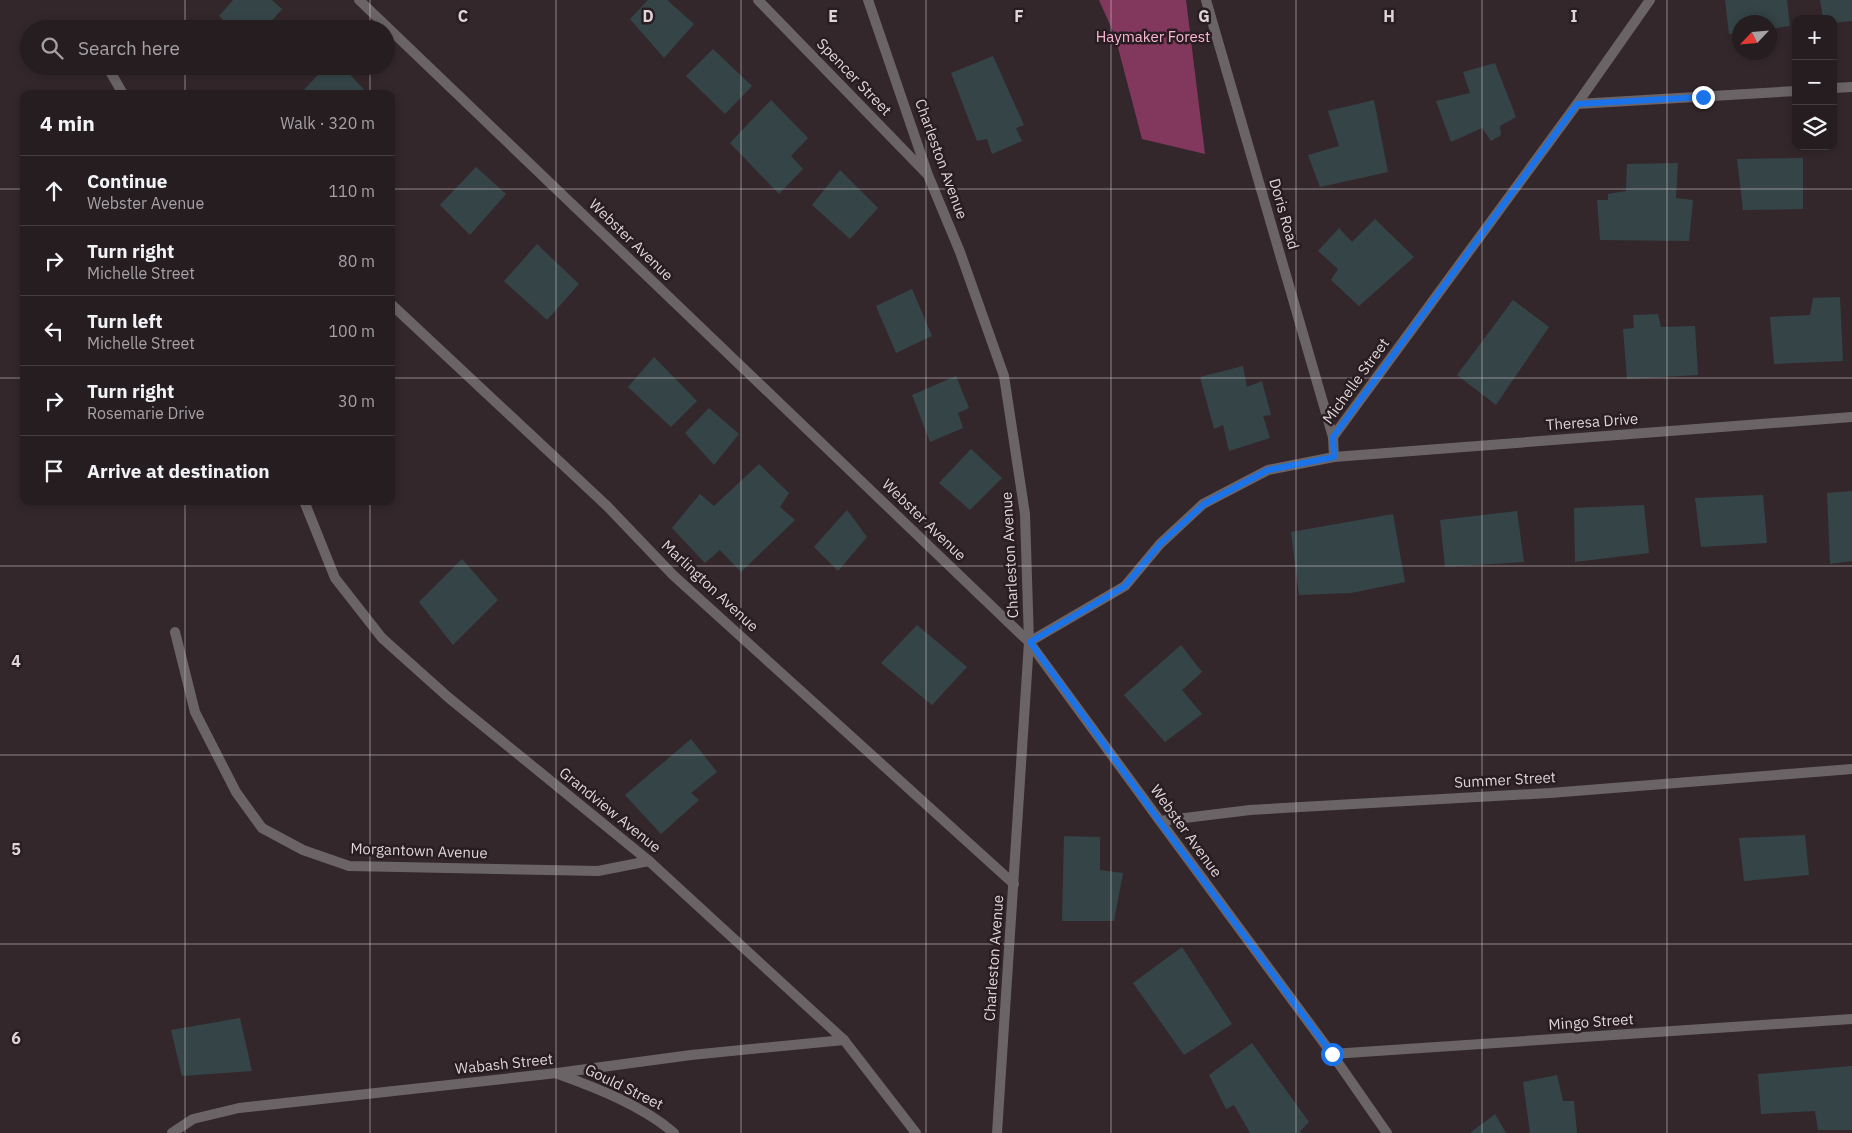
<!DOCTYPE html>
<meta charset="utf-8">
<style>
:root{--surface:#261d21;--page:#2e262a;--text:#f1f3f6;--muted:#a4a2a5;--line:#423b3f}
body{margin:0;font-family:"IBM Plex Sans",sans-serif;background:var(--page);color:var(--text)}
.controls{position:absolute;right:15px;top:15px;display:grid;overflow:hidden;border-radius:10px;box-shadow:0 2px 8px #0003}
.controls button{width:45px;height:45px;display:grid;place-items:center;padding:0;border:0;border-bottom:1px solid var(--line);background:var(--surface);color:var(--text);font:25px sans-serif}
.compass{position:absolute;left:1732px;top:15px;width:45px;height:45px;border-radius:50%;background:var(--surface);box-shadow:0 2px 8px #0003;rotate:244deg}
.stop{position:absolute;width:15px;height:15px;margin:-11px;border:4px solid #1a73e8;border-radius:50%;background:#fff}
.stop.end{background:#1a73e8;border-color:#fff;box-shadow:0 1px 5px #0008}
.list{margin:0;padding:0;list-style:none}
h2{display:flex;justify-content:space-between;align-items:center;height:65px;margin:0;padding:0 20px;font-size:21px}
h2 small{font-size:16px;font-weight:400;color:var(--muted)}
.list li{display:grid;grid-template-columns:32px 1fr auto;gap:15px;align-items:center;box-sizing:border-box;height:70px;padding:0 20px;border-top:1px solid var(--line)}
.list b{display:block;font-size:19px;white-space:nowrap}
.list p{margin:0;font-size:16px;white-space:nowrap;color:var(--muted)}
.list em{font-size:16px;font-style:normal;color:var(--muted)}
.icon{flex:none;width:28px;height:28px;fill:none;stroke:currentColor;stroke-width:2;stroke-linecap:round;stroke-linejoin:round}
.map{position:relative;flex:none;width:1852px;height:1133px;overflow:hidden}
.search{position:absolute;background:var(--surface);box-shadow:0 2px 8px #0003;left:20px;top:20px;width:375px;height:55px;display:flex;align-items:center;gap:12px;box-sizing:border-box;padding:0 18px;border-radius:28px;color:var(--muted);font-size:19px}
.panel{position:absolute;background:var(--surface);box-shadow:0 2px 8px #0003;left:20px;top:90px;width:375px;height:415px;border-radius:10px}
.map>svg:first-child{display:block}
.forest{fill:#82375d}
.building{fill:#354547}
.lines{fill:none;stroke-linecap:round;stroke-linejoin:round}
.street{stroke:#6b6467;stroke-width:10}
.route{stroke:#1a73e8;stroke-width:6}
.grid{fill:none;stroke:#ddd5d8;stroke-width:1;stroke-opacity:0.55}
.labels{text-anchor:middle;stroke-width:5;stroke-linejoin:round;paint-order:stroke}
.park-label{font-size:15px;fill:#fbb8d6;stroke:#291d22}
.street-label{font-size:15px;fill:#ddd5d8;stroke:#291d22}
.grid-label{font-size:16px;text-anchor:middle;font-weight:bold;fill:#ddd5d8;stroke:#291d22;stroke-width:5;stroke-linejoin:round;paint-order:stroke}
</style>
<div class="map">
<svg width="1852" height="1133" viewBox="0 0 1852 1133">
<rect width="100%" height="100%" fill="#33272c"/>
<path class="forest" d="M1099 0H1186L1205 154 1142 139 1115 36Z"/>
<g class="building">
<path d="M233 0H272L282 9 265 29H233L219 16Z"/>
<path d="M648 0H667L694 24 664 58 630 19Z"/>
<path d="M1725 0H1787L1790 26 1770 29V22H1740V33L1729 34Z"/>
<path d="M1820 0H1852V21L1833 23V19H1823Z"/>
<path d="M713 49 752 86 725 114 686 76Z"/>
<path d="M993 56 1024 125 1016 128 1022 141 992 154 987 139 977 141 951 73Z"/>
<path d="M1495 63 1516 117 1500 126 1501 135 1491 141 1482 128 1451 142 1436 101 1470 93 1463 72Z"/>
<path d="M326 66H342L368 94H305L303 91Z"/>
<path d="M771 100 808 138 791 156 803 169 779 194 730 143Z"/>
<path d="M1374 100 1388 172 1320 187 1308 155 1339 146 1328 111Z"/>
<path d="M1803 158V209L1743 210 1737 159Z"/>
<path d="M1678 163 1676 198 1693 200 1689 241 1600 240 1597 200H1608V194L1626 191 1627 164Z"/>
<path d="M476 167 506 194 470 235 440 205Z"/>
<path d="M840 170 878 208 850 239 812 205Z"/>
<path d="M1375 219 1414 257 1359 306 1331 280 1338 269 1318 251 1339 228 1352 242Z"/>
<path d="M537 244 579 284 547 320 504 281Z"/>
<path d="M912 289 932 336 896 353 876 306Z"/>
<path d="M1840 297 1843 361 1774 364 1770 317 1810 315 1813 298Z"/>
<path d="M1513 300 1549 327 1496 405 1457 375Z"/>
<path d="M1658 314 1661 327 1695 326 1698 375 1627 379 1623 329 1634 328 1633 315Z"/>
<path d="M654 357 697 401 671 427 628 387Z"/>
<path d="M1243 366 1247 387 1262 381 1271 415 1263 416 1270 438 1229 451 1223 425 1214 429 1200 377Z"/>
<path d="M956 376 969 408 958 413 963 428 930 442 912 395Z"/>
<path d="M709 408 739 434 714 465 685 433Z"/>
<path d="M971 449 1002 478 970 510 939 483Z"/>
<path d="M759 464 789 493 780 507 795 520 741 572 720 550 705 563 672 528 700 494 714 506Z"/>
<path d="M1852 491V561L1830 564 1827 493Z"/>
<path d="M1763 495 1767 543 1701 547 1695 498Z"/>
<path d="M1644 505 1649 553 1575 562 1574 508Z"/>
<path d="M847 510 867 537 838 571 814 547Z"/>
<path d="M1517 511 1524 562 1445 567 1440 520Z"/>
<path d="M1393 514 1405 582 1351 593 1299 595 1291 532Z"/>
<path d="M462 559 498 600 453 645 419 602Z"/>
<path d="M917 625 967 667 932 705 881 663Z"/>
<path d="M1181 645 1202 672 1182 690 1202 714 1165 742 1124 695Z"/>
<path d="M691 739 717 772 691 793 699 800 661 834 625 795Z"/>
<path d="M1805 835 1809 875 1744 881 1739 838Z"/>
<path d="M1064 836 1100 837V870L1123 873 1114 921H1062Z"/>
<path d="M1182 947 1232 1024 1184 1055 1133 983Z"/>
<path d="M240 1018 252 1071 182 1076 171 1030Z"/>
<path d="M1252 1043 1309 1122 1300 1131 1301 1133H1250L1234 1105 1226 1109 1209 1075Z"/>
<path d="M1852 1066V1130H1818L1815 1111 1761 1114 1758 1074Z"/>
<path d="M1557 1075 1563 1101H1574L1577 1133H1530L1523 1082Z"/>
<path d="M1495 1114 1506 1133H1470Z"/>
</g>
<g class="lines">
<g class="street">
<path d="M359 0 1029 642 1160 821 1332 1054 1387 1133"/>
<path d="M758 0 926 173"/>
<path d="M868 0 928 175 960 252 1004 376 1025 514 1029 642 997 1133"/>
<path d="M1206 0 1333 437"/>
<path d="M107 66 123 94"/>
<path d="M1833 88 1852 87"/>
<path d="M1577 104 1796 91"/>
<path d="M391 304 608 507 673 575 1014 884"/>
<path d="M1334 457 1852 417"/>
<path d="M304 501 335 578 382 638 449 698 649 861 844 1040 916 1133"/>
<path d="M175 632 195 712 236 792 262 828 303 850 349 866 598 871 649 861"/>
<path d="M1029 642 1125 586 1160 544 1203 504 1268 470 1334 457 1333 437 1577 104 1650 0"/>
<path d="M1160 821 1250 810 1550 793 1852 769"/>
<path d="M1332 1054 1852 1019"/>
<path d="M558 1074C597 1088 643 1106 674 1133"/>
<path d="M172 1133 193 1119 239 1108 557 1073 691 1055 844 1040"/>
</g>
</g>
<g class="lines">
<path class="route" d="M1332 1054 1160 822 1030 642 1125 586 1160 544 1204 504 1268 470 1334 457 1333 437 1577 104 1703 97"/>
</g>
<path class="grid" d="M185 0V29M370 0V29M556 0V1133M741 0V1133M926 0V1133M1111 0V1133M1296 0V1133M1482 0V1133M1667 0V1133M185 66V94M370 66V94M0 189H24M391 189H1852M0 378H24M391 378H1852M185 501V1133M370 501V1133M0 566H1852M0 755H1852M0 944H1852"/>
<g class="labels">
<g class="park-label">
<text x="1153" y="42">Haymaker Forest</text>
</g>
<g class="street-label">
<text transform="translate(854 77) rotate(46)" y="5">Spencer Street</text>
<text transform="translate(941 159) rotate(70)" y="5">Charleston Avenue</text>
<text transform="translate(1284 214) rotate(74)" y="5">Doris Road</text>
<text transform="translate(631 240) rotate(44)" y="5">Webster Avenue</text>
<text transform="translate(1356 381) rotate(-54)" y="5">Michelle Street</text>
<text transform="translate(1592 422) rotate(-4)" y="5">Theresa Drive</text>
<text transform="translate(924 520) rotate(44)" y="5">Webster Avenue</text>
<text transform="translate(1010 555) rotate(-93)" y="5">Charleston Avenue</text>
<text transform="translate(710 586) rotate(43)" y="5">Marlington Avenue</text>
<text transform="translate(1505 780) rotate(-3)" y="5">Summer Street</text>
<text transform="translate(610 810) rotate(39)" y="5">Grandview Avenue</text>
<text transform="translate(1186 831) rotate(54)" y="5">Webster Avenue</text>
<text transform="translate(419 851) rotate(2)" y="5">Morgantown Avenue</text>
<text transform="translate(994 958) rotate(-86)" y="5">Charleston Avenue</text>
<text transform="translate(1591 1022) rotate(-4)" y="5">Mingo Street</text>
<text transform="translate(504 1064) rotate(-6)" y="5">Wabash Street</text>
<text transform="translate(624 1087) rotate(26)" y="5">Gould Street</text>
</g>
</g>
<g class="grid-label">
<text x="463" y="22">C</text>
<text x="648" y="22">D</text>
<text x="833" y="22">E</text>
<text x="1019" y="22">F</text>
<text x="1204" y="22">G</text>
<text x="1389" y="22">H</text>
<text x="1574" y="22">I</text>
<text x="16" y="667">4</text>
<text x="16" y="855">5</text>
<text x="16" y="1044">6</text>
</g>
</svg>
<div class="controls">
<button>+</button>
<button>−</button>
<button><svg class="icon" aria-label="layers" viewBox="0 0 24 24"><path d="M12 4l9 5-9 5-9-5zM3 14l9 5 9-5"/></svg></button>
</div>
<svg class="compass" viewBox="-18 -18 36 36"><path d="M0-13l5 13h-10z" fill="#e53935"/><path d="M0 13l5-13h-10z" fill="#a4a2a5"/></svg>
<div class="stop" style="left:1332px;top:1054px"></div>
<div class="stop end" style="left:1703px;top:97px"></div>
<div class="search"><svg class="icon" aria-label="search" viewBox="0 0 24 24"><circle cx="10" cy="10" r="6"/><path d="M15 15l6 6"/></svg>Search here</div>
<section class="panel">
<h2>4 min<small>Walk · 320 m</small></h2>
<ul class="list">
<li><svg class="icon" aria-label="ahead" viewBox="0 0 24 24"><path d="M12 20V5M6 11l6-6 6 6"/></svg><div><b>Continue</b><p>Webster Avenue</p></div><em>110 m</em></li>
<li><svg class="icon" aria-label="right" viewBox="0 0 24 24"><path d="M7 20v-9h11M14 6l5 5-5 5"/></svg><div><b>Turn right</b><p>Michelle Street</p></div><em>80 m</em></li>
<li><svg class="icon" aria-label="left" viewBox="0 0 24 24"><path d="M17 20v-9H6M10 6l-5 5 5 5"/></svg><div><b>Turn left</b><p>Michelle Street</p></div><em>100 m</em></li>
<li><svg class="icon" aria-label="right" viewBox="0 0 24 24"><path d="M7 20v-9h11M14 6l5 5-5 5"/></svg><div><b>Turn right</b><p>Rosemarie Drive</p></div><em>30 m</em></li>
<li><svg class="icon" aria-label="arrive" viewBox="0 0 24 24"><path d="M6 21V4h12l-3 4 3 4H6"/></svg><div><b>Arrive at destination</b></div></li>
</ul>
</section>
</div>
